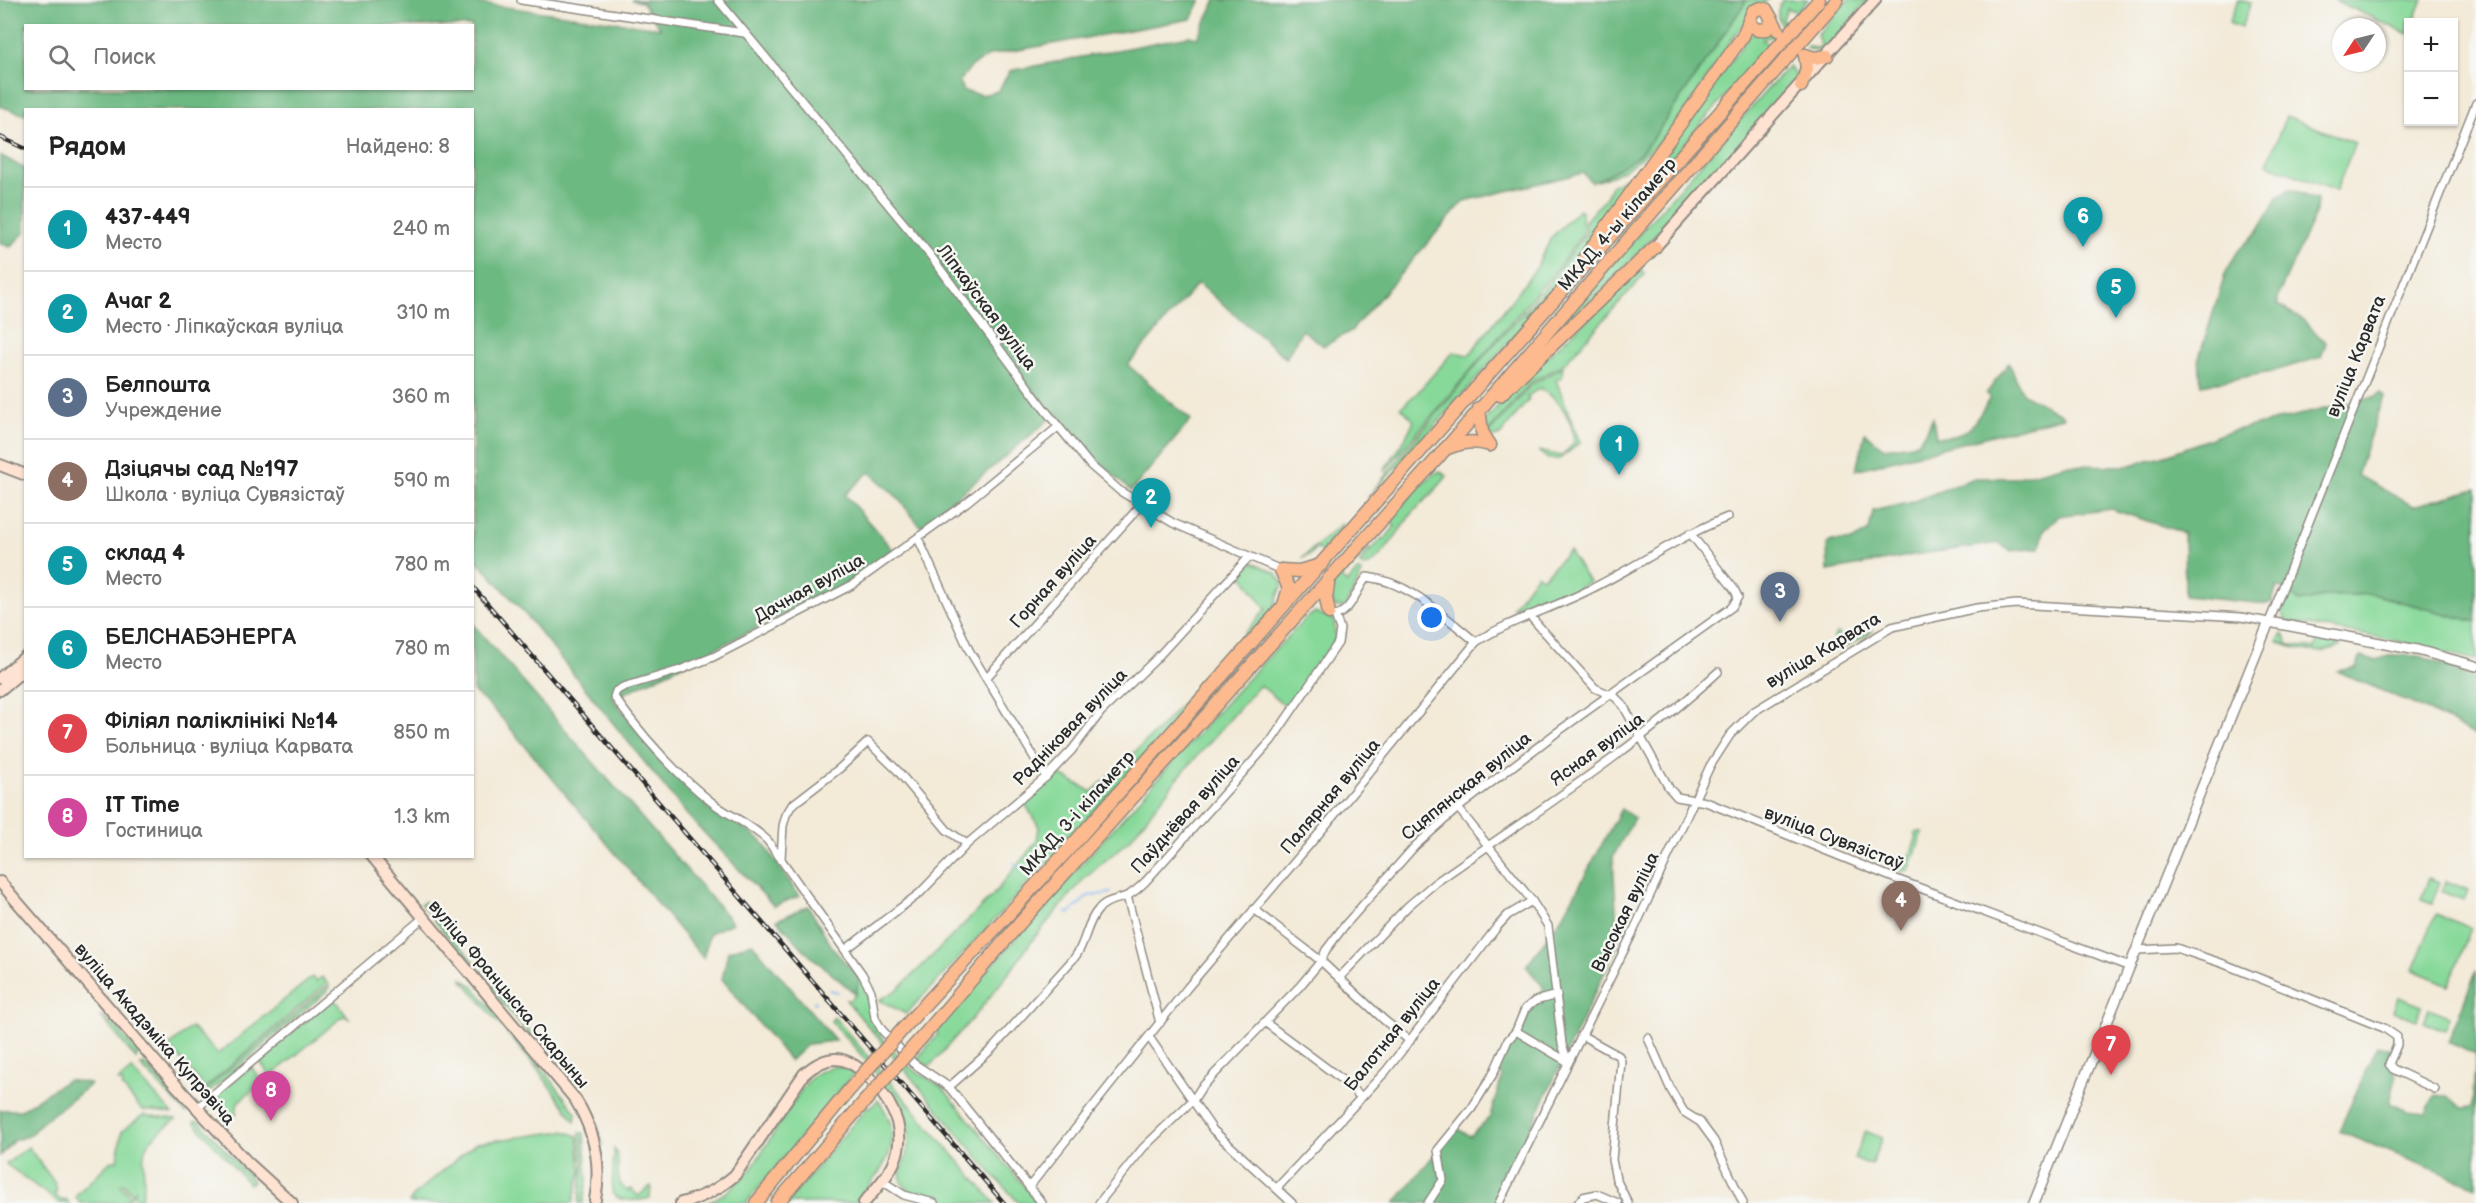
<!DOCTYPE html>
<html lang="ru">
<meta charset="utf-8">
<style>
:root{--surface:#fff;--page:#f6f6f6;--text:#222;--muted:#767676;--line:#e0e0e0;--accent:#2563eb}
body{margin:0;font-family:"Balsamiq Sans",sans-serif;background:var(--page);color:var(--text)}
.controls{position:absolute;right:18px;top:18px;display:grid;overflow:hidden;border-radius:0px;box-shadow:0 2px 4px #0004}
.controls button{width:54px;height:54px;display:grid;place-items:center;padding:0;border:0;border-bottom:2px solid var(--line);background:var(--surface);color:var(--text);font:30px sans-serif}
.compass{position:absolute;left:2332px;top:18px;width:54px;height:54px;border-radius:50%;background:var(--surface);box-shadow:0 2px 4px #0004;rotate:235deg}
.you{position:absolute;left:1432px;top:618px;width:21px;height:21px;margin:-15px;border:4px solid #fff;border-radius:50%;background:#1a73e8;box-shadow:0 0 0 9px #1a73e833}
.badge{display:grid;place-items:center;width:39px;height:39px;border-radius:50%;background:var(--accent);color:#fff;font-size:20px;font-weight:700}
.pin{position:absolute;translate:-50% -50px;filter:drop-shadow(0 2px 3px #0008)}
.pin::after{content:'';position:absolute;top:32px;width:21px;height:18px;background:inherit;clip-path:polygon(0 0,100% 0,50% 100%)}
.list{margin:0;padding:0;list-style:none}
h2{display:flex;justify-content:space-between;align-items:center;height:78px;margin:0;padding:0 24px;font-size:26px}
h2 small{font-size:20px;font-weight:400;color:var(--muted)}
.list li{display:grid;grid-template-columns:39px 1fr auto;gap:18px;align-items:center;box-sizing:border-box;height:84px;padding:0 24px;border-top:2px solid var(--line)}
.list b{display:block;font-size:22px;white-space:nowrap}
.list p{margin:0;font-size:20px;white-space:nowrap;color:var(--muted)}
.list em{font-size:20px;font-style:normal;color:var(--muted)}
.icon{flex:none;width:33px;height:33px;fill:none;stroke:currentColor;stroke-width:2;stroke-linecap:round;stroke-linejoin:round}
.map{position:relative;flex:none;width:2476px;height:1203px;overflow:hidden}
.search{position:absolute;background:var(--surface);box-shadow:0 2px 4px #0004;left:24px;top:24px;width:450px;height:66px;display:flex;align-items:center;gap:15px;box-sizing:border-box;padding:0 21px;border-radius:0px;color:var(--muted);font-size:22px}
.panel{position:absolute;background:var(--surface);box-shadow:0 2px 4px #0004;left:24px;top:108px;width:450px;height:750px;border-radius:0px}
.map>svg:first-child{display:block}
.green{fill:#87d99a;stroke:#598262;stroke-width:1.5}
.forest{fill:#6db982;stroke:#4c7256;stroke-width:1.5;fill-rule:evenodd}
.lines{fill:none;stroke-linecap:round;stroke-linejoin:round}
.stream{stroke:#86b7f2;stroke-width:2}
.minor-casing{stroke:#8f8a82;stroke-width:10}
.tertiary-casing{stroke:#8f8a82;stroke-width:12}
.secondary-casing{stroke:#8f8a82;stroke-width:14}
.trunk-casing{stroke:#8f8a82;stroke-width:15}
.minor{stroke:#fff;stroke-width:7}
.tertiary{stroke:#fff;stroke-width:9}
.secondary{stroke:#fee3d2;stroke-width:10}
.trunk{stroke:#fcba8e;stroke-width:12}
.rail-casing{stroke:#2b2b2b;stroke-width:4.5}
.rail{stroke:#f6f6f2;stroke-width:2;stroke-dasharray:7;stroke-linecap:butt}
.trunk-bridge-casing{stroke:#8f8a82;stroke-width:15;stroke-linecap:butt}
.trunk-bridge{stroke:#fcba8e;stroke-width:12}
.labels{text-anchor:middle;stroke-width:5;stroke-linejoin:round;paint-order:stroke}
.street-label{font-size:18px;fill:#2b2b2b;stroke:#f6f6f2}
</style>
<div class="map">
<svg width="2476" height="1203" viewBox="0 0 2476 1203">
<rect width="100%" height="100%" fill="#f6f6f2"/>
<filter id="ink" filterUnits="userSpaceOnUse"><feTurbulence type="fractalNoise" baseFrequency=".0167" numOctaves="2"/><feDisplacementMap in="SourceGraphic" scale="12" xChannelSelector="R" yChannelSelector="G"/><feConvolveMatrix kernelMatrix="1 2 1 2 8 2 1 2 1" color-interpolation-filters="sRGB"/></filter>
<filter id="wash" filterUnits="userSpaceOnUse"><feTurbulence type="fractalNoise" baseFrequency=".008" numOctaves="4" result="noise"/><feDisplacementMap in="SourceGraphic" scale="24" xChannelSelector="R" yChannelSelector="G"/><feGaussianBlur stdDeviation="1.35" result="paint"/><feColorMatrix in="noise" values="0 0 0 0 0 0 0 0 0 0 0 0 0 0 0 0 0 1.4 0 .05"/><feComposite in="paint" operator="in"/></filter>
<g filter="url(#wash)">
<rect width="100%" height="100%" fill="#f3ead8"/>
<g class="green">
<path d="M1747 0H1767C1756 12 1742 24 1733 37 1700 88 1659 165 1597 181L1637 157 1654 137Z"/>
<path d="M1783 0H1808L1797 12 1787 8 1783 18 1785 26 1783 28C1777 17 1775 11 1783 0Z"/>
<path d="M1848 0H1868L1827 49 1815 51 1806 48 1808 46 1814 48 1822 47 1817 36Z"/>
<path d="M2238 0 2251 3 2241 28 2229 23Z"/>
<path d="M2334 0H2423L2413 22H2408V34Z"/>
<path d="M1770 32 1778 36 1775 38 1768 37 1762 40 1769 45 1625 212 1622 210 1749 36 1754 33Z"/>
<path d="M1800 55 1803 58 1799 80 1677 213 1575 317 1547 342 1590 289 1764 93 1789 66 1796 75 1801 66 1798 58Z"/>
<path d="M2286 116 2355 143 2336 191 2267 164Z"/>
<path d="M1625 178H1630L1632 182 1618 202 1607 210 1595 237 1539 308 1418 445 1367 498 1489 350 1542 292 1586 233 1585 221 1607 196 1611 186Z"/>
<path d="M1579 209 1582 211 1583 233 1560 265 1384 472 1385 468 1401 446 1414 421 1401 407 1417 393 1453 352 1469 355 1538 266C1540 255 1547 250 1550 239Z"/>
<path d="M1641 269 1645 274 1563 365 1531 382 1487 433 1485 422 1487 418 1521 381Z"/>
<path d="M1563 367 1562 377 1556 380 1580 443 1559 459H1548L1538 451 1562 456 1574 443C1573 419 1560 398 1539 388L1527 397 1529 399 1500 435 1494 437 1488 434 1532 384Z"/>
<path d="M1440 471 1447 476C1436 491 1423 501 1411 515 1400 527 1380 565 1363 567L1360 563 1382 538 1384 540 1395 526 1391 523C1400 504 1421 480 1440 471Z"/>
<path d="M1343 523 1337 535 1322 552 1316 548 1311 554 1302 558Z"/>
<path d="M1371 547 1341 578 1347 583 1358 570 1362 574 1345 607H1334L1330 589 1332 585 1354 558Z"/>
<path d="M1569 551 1589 582C1564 596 1541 607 1512 608L1537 574 1542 578Z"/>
<path d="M1253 562 1276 573 1283 584 1272 611C1152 748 1031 883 906 1014L879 1000 897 990 927 961 993 895 1037 841 1039 827 1024 802 1057 773 1092 792 1160 728 1266 609 1240 572Z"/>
<path d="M2289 592 2300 602 2328 596 2372 594 2476 622V660L2393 640 2287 621 2282 613Z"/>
<path d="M1314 613 1327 616 1334 620 1336 639 1288 708 1260 685 1176 780 1130 839 1083 880 1034 938 1012 969 977 1013 930 1066 916 1060 938 1034 935 1029 1235 692 1306 618Z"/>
<path d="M1874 631 1840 650 1834 646V637L1837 633 1842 636Z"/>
<path d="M2282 634 2286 637 2287 644 2315 649 2317 640 2320 639 2340 646C2323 657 2295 650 2277 641Z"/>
<path d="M1916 832H1923L1911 866 1908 870 1901 872 1899 870 1901 865 1906 866 1917 836 1914 834Z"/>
<path d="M2429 878 2440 882 2432 903 2421 899Z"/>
<path d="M2446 881 2468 890 2464 900 2442 892Z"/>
<path d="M425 902 592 1107 603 1145 598 1142 589 1112 580 1097 421 904Z"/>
<path d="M2436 914 2471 928 2449 985 2413 970Z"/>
<path d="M858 976 864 983 873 1019 881 1036 909 1067 942 1087 1038 1203H1019L989 1170 846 1000H850L856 994Z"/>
<path d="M312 977 316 981 322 977 327 983 205 1088 169 1046 191 1027 218 1054Z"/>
<path d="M461 978 473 986 552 1081 576 1113 575 1121 538 1070Z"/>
<path d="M329 985 328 990 209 1092 206 1089Z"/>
<path d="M2398 997 2422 1006 2417 1020 2393 1011Z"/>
<path d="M332 999 338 1003 349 1018 343 1016 270 1077 259 1060Z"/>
<path d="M2429 1008 2450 1017 2445 1030 2423 1022Z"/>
<path d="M100 1015 119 1030 138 1054 136 1059Z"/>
<path d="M834 1017 995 1203H943L932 1196 912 1193 902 1183 900 1174C904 1161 910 1148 909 1134 906 1099 854 1048 831 1021Z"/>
<path d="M145 1064 186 1108V1113L140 1065Z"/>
<path d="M832 1066 845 1068 854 1073 746 1203H708L727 1192 751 1169 803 1087 815 1074Z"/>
<path d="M251 1067 263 1082 238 1102 236 1115 230 1116 213 1097Z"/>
<path d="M131 1070H132L172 1113 142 1110 122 1087 123 1083 118 1081Z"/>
<path d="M878 1100C910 1143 882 1170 854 1203H787L868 1106 870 1108Z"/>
<path d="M143 1115 176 1119C167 1127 153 1135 147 1145 138 1162 150 1183 139 1202L133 1195 137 1188 132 1194 124 1183 121 1185 131 1197 123 1203H80L76 1197 77 1194 111 1161 117 1160 122 1131Z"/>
<path d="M197 1121 200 1122 253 1181 249 1184 194 1122Z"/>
<path d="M564 1131 578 1136 581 1171 573 1203H409L414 1195 476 1143Z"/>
<path d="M1865 1131 1882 1138 1871 1165 1854 1158Z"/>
<path d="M580 1133H584L587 1180 583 1203H579L583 1165Z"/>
<path d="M28 1147 55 1183 57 1190 54 1194 62 1201 66 1199 69 1203H59L6 1164Z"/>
<path d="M614 1149C624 1161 610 1181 628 1191L631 1188 638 1196 651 1186 650 1198C640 1201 619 1203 612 1193Z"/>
</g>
<g class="forest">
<path d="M0 0H454L660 28 642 2 631 0H1201L1191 19 990 55 973 65 959 81 963 91 982 95 998 91 1010 71 1189 36 1197 38 1216 0H1747L1654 137 1637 157 1597 181 1591 182 1583 173 1464 201 1351 331 1324 346 1302 330 1286 358 1198 283 1128 365 1191 420 1131 491C1103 467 1079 443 1057 413L921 527 897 497 869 472 845 495 893 550 850 582 613 699 690 791 762 841 799 896 774 906 688 816 520 608 473 556 472 110H26L25 115 0 106ZM26 26H472V88H26Z"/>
<path d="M0 155 25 169V232L10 247 0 243Z"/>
<path d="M2290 189 2317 199 2316 212 2278 296V305L2302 319 2326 343 2321 357 2271 372 2201 385 2199 358 2225 274 2238 251 2258 231 2278 197Z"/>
<path d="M2009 363 2023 394 2061 414 2063 417 1856 470 1865 433 1884 448 1918 443 1933 418 1936 437C1969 439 1974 423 1990 398L1986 394Z"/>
<path d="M2381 393 2385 397 2381 403 2357 475 2413 506 2476 489V622L2372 594 2328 596 2299 602 2289 592 2277 587 2272 601 2267 604 2185 596 2184 533 2111 509 2059 516 2044 530 2040 548 2010 551 1999 543 1914 555 1828 571 1827 545 1832 541H1852L1869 531 1873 511 1909 503 1974 478H2014L2066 465 2127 466 2169 454 2227 432 2371 398Z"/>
<path d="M472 623 733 923 710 933 703 958 499 715 473 691Z"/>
<path d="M2393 655 2420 656 2476 678V736L2429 711 2337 671 2357 667 2360 657 2376 660Z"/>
<path d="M1621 809 1634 818 1613 857 1618 944 1495 1203H1395L1456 1128 1470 1136 1490 1117 1502 1077 1496 1068 1544 988 1526 966 1563 916Z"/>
<path d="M808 906 834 950 859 977 856 994 808 954 777 920Z"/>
<path d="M752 943 836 1041 808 1044 790 1061 722 979 728 951Z"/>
<path d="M2476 971V1187L2339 1131 2377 1045 2390 1048 2396 1076 2390 1103 2407 1111 2426 1113 2435 1095 2449 1097 2462 1108 2472 1107 2476 1055 2448 1042Z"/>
<path d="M67 1080 90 1083 87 1087 40 1124 29 1136 14 1140 0 1156V1110H21Z"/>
</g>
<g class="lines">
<g class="stream">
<path d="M1014 863 1018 867"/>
<path d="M1066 912 1069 914 1088 896 1111 893"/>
<path d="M829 990 838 992"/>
<path d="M814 1003 815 1001"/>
</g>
</g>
</g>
<g filter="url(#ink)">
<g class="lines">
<g class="minor-casing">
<g id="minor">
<path d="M521 0 744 33"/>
<path d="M718 0 930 255 1045 410 1090 465 1120 491 1173 523 1281 570"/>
<path d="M918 538 969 650 1046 777"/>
<path d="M1335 615C1351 613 1357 588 1367 577 1410 582 1443 616 1476 642"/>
<path d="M1529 615 1595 688 1615 697 1623 705 1669 788 1677 797 1706 802 1896 879 2130 967"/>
<path d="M987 677 1141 505"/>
<path d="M1458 808 1532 901 1548 926 1562 1044 1568 1062"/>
<path d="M781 858 783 826 786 815 792 805 840 768 868 742 897 770 947 830 967 844"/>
<path d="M1127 896 1160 1023"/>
<path d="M1254 909 1321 961 1384 1020 1410 1041"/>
<path d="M845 950 920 893 967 844 1046 777 1072 750 1101 712 1155 660 1249 557"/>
<path d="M2137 950 2176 948 2224 964 2384 1028 2397 1037V1045L2389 1064 2393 1069 2435 1089"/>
<path d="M1339 978 1408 906 1435 883C1531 815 1631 752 1718 672"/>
<path d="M1266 1023 1336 1075 1361 1097"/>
<path d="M1516 1031 1568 1062"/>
<path d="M1581 1035 1619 1056 1621 1061 1612 1160 1616 1179 1628 1203"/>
<path d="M1149 1037 1213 1130 1292 1203"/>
<path d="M1648 1038 1671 1090 1684 1112 1700 1122 1714 1141 1743 1203"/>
<path d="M949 1087 992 1049 1075 957C1086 943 1086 923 1098 910 1105 900 1117 900 1127 896 1135 892 1141 886 1146 881L1271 741 1338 643 1340 629 1335 615"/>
<path d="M197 1108 423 918"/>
<path d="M882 1181 904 1195 934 1203"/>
<path d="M1029 1187 1188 987 1322 830 1476 642C1512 619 1552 609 1589 590 1636 567 1679 536 1728 517"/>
<path d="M1277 1188 1386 1071 1497 927 1508 915 1532 901"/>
<path d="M1042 1203 949 1087 913 1063 882 1030 875 1018 871 991 862 974 768 841C752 825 732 817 714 804 677 775 642 736 614 697L616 691 623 687 680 670 713 657 852 585 967 502 1058 427"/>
<path d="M1099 1203 1143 1148 1194 1099 1201 1088 1300 986 1321 961 1326 950 1345 925 1415 846 1458 808 1556 733 1732 607 1738 597 1734 589 1690 533"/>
<path d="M1428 1203 1443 1180 1438 1150 1472 1108 1493 1074 1508 1040 1516 1031 1525 1009 1535 1001 1557 995"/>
<path d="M1499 1203 1632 934 1710 766 1730 735 1753 712 1892 627 1977 608 2017 604 2241 617 2269 622 2476 103"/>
<path d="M1578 1203 1583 1197 1597 1194 1618 1203"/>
</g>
</g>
<g class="tertiary-casing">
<path id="tertiary" d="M2034 1203 2269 622 2417 650 2476 666"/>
</g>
<g class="secondary-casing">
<g id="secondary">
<path d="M1655 247 1875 0"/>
<path d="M0 465 26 475"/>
<path d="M0 678 26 656"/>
<path d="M0 690 26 668"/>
<path d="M372 856 575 1099C595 1131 602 1164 595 1200"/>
<path d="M0 882 174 1083 247 1162 292 1203"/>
<path d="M681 1203C702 1198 719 1189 735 1175L804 1074C813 1066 823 1059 836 1059 861 1060 891 1100 897 1122 900 1133 900 1144 897 1154 892 1173 876 1188 864 1203"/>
</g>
</g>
<g class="trunk-casing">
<g id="trunk">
<path d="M1749 20 1750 24 1758 30 1767 29 1772 21"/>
<path d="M1805 55 1815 58 1827 56"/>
<path d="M1801 86 1807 69 1805 55"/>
<path d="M1585 257 1743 36 1753 11 1761 8 1766 9 1778 30"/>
<path d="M1500 395 1655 247"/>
<path d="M1479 408 1482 432 1490 445"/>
<path d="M1445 449C1462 442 1473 440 1490 445"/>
<path d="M1281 570 1289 588 1284 605"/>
<path d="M1281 570 1299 571 1321 565"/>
<path d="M1329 613 1326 598 1329 578"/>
<path d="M917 1013 1068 850 1819 0"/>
<path d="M931 1027 1020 923 1434 462 1837 0"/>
<path d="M756 1203 850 1089"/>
<path d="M777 1203 865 1101"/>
</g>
</g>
<use href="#minor" class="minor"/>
<use href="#tertiary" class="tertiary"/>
<use href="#secondary" class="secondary"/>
<use href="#trunk" class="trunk"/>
<g class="rail-casing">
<g id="rail">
<path d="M0 137 26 149"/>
<path d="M472 586 1004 1203"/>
</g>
</g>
<use href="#rail" class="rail"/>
<g class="trunk-bridge-casing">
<g id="trunk-bridge">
<path d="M850 1089 917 1013"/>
<path d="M865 1101 931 1027"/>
</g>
</g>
<use href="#trunk-bridge" class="trunk-bridge"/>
</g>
</g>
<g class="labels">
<g class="street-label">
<text transform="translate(1617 224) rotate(-49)" y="6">МКАД, 4-ы кіламетр</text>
<text transform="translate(987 307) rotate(53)" y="6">Ліпкаўская вуліца</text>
<text transform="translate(2356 356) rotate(-68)" y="6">вуліца Карвата</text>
<text transform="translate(1053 581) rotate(-48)" y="6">Горная вуліца</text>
<text transform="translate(809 588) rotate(-29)" y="6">Дачная вуліца</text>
<text transform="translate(1823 650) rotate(-31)" y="6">вуліца Карвата</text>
<text transform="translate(1070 727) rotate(-46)" y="6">Радніковая вуліца</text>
<text transform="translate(1597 749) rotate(-36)" y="6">Ясная вуліца</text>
<text transform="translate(1466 786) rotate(-39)" y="6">Сцяпянская вуліца</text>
<text transform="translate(1330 796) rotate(-50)" y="6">Палярная вуліца</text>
<text transform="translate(1077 813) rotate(-48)" y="6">МКАД, 3-і кіламетр</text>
<text transform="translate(1185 814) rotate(-48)" y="6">Паўднёвая вуліца</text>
<text transform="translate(1834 838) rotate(21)" y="6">вуліца Сувязістаў</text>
<text transform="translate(1625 912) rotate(-64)" y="6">Высокая вуліца</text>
<text transform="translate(509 994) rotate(50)" y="6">вуліца Францыска Скарыны</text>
<text transform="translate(155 1034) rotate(49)" y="6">вуліца Акадэміка Купрэвіча</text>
<text transform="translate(1392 1034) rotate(-51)" y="6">Балотная вуліца</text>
</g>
</g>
</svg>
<div class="controls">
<button>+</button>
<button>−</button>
</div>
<svg class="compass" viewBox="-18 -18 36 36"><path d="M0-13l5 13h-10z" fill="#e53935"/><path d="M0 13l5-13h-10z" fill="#767676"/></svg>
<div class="you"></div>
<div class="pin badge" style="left:1619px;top:475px;background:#0f9aa8">1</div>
<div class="pin badge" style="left:1151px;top:528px;background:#0f9aa8">2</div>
<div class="pin badge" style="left:1780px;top:622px;background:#5c6f8a">3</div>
<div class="pin badge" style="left:1901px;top:931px;background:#8d6e63">4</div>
<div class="pin badge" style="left:2116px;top:318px;background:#0f9aa8">5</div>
<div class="pin badge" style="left:2083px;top:247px;background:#0f9aa8">6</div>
<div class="pin badge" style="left:2111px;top:1075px;background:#e0444e">7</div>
<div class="pin badge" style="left:271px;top:1121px;background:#d1479c">8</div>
<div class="search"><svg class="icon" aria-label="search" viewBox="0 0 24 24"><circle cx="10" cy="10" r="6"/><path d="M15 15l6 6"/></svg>Поиск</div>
<section class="panel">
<h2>Рядом<small>Найдено: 8</small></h2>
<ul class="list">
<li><span class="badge" style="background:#0f9aa8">1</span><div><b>437-449</b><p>Место</p></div><em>240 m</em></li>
<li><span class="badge" style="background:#0f9aa8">2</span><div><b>Ачаг 2</b><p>Место · Ліпкаўская вуліца</p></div><em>310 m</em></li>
<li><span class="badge" style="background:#5c6f8a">3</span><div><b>Белпошта</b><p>Учреждение</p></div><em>360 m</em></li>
<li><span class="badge" style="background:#8d6e63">4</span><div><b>Дзіцячы сад №197</b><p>Школа · вуліца Сувязістаў</p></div><em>590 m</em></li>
<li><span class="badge" style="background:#0f9aa8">5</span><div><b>склад 4</b><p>Место</p></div><em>780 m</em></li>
<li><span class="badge" style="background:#0f9aa8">6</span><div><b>БЕЛСНАБЭНЕРГА</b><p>Место</p></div><em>780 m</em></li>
<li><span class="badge" style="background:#e0444e">7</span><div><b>Філіял паліклінікі №14</b><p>Больница · вуліца Карвата</p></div><em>850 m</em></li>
<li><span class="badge" style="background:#d1479c">8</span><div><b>IT Time</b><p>Гостиница</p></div><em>1.3 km</em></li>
</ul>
</section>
</div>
